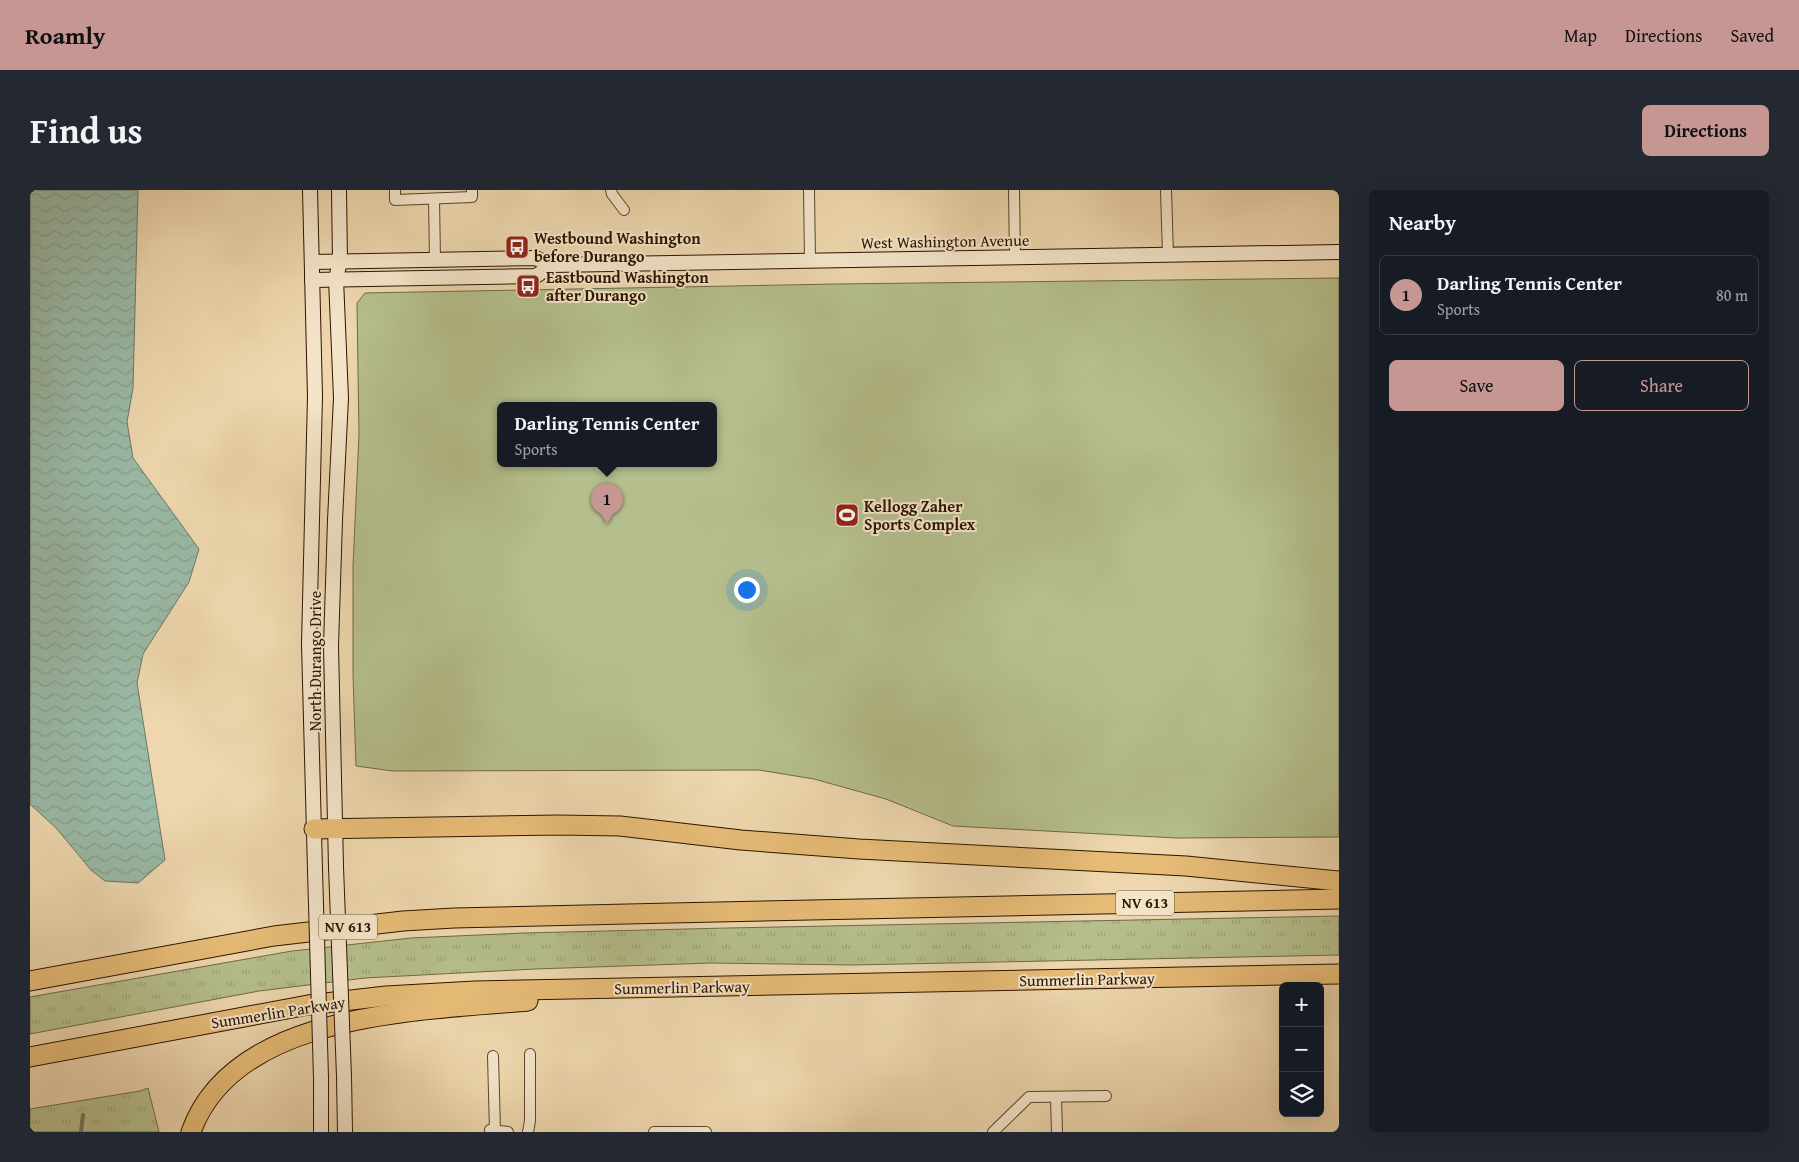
<!DOCTYPE html>
<meta charset="utf-8">
<style>
:root{--surface:#171b24;--page:#242831;--text:#f1f3f6;--muted:#9ea1a6;--line:#363941;--accent:#c59692}
body{margin:0;font-family:"Gentium Book Plus",serif;background:var(--page);color:var(--text)}
.controls{position:absolute;right:15px;bottom:15px;display:grid;overflow:hidden;border-radius:8px;box-shadow:0 5px 20px #0002}
.controls button{width:45px;height:45px;display:grid;place-items:center;padding:0;border:0;border-bottom:1px solid var(--line);background:var(--surface);color:var(--text);font:25px sans-serif}
.you{position:absolute;left:716px;top:399px;width:18px;height:18px;margin:-12px;border:4px solid #fff;border-radius:50%;background:#1a73e8;box-shadow:0 0 0 8px #1a73e833}
.badge{display:grid;place-items:center;width:32px;height:32px;border-radius:50%;background:var(--accent);color:#111;font-size:16px;font-weight:700}
.pin{position:absolute;translate:-50% -41px;filter:drop-shadow(0 1px 2px #0008)}
.pin::after{content:'';position:absolute;top:26px;width:18px;height:15px;background:inherit;clip-path:polygon(0 0,100% 0,50% 100%)}
.popup{position:absolute;left:467px;top:212px;width:220px;height:65px;box-sizing:border-box;display:grid;place-content:center;border-radius:8px;background:var(--surface);filter:drop-shadow(0 1px 4px #0005);font-size:16px;white-space:nowrap;color:var(--muted)}
.popup b{font-size:19px;color:var(--text)}
.popup::after{content:'';position:absolute;left:50%;top:100%;margin-left:-10px;border:10px solid transparent;border-top-color:var(--surface)}
.list{margin:0;padding:0;list-style:none}
h2{display:flex;justify-content:space-between;align-items:center;height:65px;margin:0;padding:0 20px;font-size:21px}
h2 small{font-size:16px;font-weight:400;color:var(--muted)}
.list li{display:grid;grid-template-columns:32px 1fr auto;gap:15px;align-items:center;box-sizing:border-box;height:80px;margin:0 10px 10px;padding:0 10px;border:1px solid var(--line);border-radius:8px}
.list b{display:block;font-size:19px;white-space:nowrap}
.list p{margin:0;font-size:16px;white-space:nowrap;color:var(--muted)}
.list em{font-size:16px;font-style:normal;color:var(--muted)}
.actions{display:flex;gap:10px;padding:15px 20px}
.actions a{flex:1;padding:11px 0;border:1px solid var(--accent);border-radius:8px;text-align:center;font-size:18px;color:var(--accent)}
.actions .main{background:var(--accent);color:#111}
.icon{flex:none;width:28px;height:28px;fill:none;stroke:currentColor;stroke-width:2;stroke-linecap:round;stroke-linejoin:round}
.map{position:relative;flex:none;width:1309px;height:942px;overflow:hidden;border-radius:8px}
header{display:flex;align-items:center;gap:30px;box-sizing:border-box;height:70px;padding:0 25px;background:var(--accent);color:#111}
header strong{font-size:24px}
nav{display:flex;gap:28px;margin-inline-start:auto;font-size:18px}
.intro{display:flex;align-items:center;justify-content:space-between;box-sizing:border-box;height:120px;padding:0 30px}
h1{margin:0;font-size:35px}
.button{padding:12px 22px;border-radius:8px;background:var(--accent);color:#111;font-size:18px;font-weight:700}
main{display:flex;gap:30px;padding:0 30px}
aside{flex:1;background:var(--surface);border-radius:8px;box-shadow:0 5px 20px #0002}
.map>svg:first-child{display:block}
.grass{fill:url(#grass-tufts);stroke:#706946}
.pitch{fill:#b5bf8d;stroke:#706946;fill-rule:evenodd}
.water{fill:url(#water-waves);stroke:#6e7764}
.lines{fill:none;stroke-linecap:round;stroke-linejoin:round}
.stream{stroke:#6e7764;stroke-width:4}
.street-casing{stroke:#5c442c;stroke-width:12}
.secondary-casing{stroke:#2b1300;stroke-width:16}
.highway-casing{stroke:#2b1300;stroke-width:21}
.street{stroke:#f4e5ca;stroke-width:10}
.secondary{stroke:#f4e5ca;stroke-width:14}
.highway{stroke:#e7bc77;stroke-width:19}
.secondary-bridge-casing{stroke:#2b1300;stroke-width:16;stroke-linecap:butt}
.secondary-bridge{stroke:#f4e5ca;stroke-width:14}
.labels{text-anchor:middle;stroke-width:4;stroke-linejoin:round;paint-order:stroke}
.shield{fill:#f4e5ca;stroke:#67523d;stroke-width:1}
.shield-label{font-size:15px;font-weight:bold;fill:#2b1300}
.poi-label{font-size:16px;font-weight:bold;fill:#2b1300;stroke:#f4e5ca;text-anchor:start}
.street-label{font-size:16px;fill:#2b1300;stroke:#f4e5ca}
</style>
<header>
<strong>Roamly</strong>
<nav><a>Map</a><a>Directions</a><a>Saved</a></nav>
</header>
<div class="intro"><h1>Find us</h1><a class="button">Directions</a></div>
<main>
<div class="map">
<svg width="1309" height="942" viewBox="0 0 1309 942">
<defs>
<pattern id="grass-tufts" width="24" height="20" patternUnits="userSpaceOnUse" patternTransform="scale(1.25)"><rect width="24" height="20" fill="#b5bf8d"/><path d="M3 7l-1-3M5 7V3M7 7l1-3M15 17l-1-3M17 17v-4M19 17l1-3" fill="none" stroke="#9ca378"/></pattern>
<pattern id="water-waves" width="16" height="10" patternUnits="userSpaceOnUse" patternTransform="scale(1.25)"><rect width="16" height="10" fill="#9abaa7"/><path d="M0 5q4-4 8 0t8 0" fill="none" stroke="#859f8e"/></pattern>
</defs>
<rect width="100%" height="100%" fill="#eed7ae"/>
<filter id="stains"><feTurbulence type="fractalNoise" baseFrequency=".004" numOctaves="4"/><feColorMatrix values="0 0 0 0 .2 0 0 0 0 .09 0 0 0 0 .02 0 0 0 .5 -.17"/></filter>
<radialGradient id="worn" r=".72"><stop offset=".6" stop-color="#630" stop-opacity="0"/><stop offset="1" stop-color="#630" stop-opacity=".3"/></radialGradient>
<g class="grass">
<path d="M1309 726V765L823 775 681 773 505 779 335 788 229 801 0 844V807L262 761 381 748 494 743 697 738Z"/>
<path d="M118 898 129 942H0V919L110 901Z"/>
</g>
<path class="pitch" d="M1309 88V647L1146 648 923 636 856 609 784 589 729 580 363 581 326 576 323 485V376L329 244 327 113 335 103 806 94ZM683 215V273H471V215Z"/>
<path class="water" d="M0 0H108L103 198 97 232 103 268 169 359 159 392 113 464 107 493 135 670 108 693 75 691 61 680 27 639 0 614Z"/>
<g class="lines">
<path class="stream" d="M51 942 53 925"/>
<g class="street-casing">
<g id="street">
<path d="M365 0V10L442 7V0"/>
<path d="M581 0 582 4 594 20"/>
<path d="M779 0 780 71"/>
<path d="M984 0 985 67"/>
<path d="M1136 0 1138 65"/>
<path d="M404 9 405 70"/>
<path d="M463 866 465 941"/>
<path d="M1026 907 1027 942"/>
<path d="M460 940 478 942"/>
<path d="M498 942 500 931V864"/>
<path d="M624 942H676"/>
<path d="M963 942 999 907 1076 906"/>
</g>
</g>
<g class="secondary-casing">
<g id="secondary">
<path d="M280 0 285 206 279 454 285 680"/>
<path d="M282 72 505 68 522 75 1309 62"/>
<path d="M282 90 506 86 522 75"/>
<path d="M306 677 301 456 305 330 311 208 306 89 310 71 309 0"/>
<path d="M314 886 315 942"/>
<path d="M291 888V942"/>
</g>
</g>
<g class="highway-casing">
<g id="highway">
<path d="M284 639 528 635 590 636 711 650 829 659 1156 676 1309 691"/>
<path d="M0 791 244 746 373 731 424 728 641 723 1309 709"/>
<path d="M0 867 278 815 356 806 445 801 1309 784"/>
<path d="M161 942C204 821 392 821 498 811"/>
</g>
</g>
<use href="#street" class="street"/>
<use href="#secondary" class="secondary"/>
<use href="#highway" class="highway"/>
<g class="secondary-bridge-casing">
<g id="secondary-bridge">
<path d="M306 677 314 886"/>
<path d="M285 680 291 888"/>
</g>
</g>
<use href="#secondary-bridge" class="secondary-bridge"/>
</g>
<defs>
<g id="bus-square" transform="scale(1.25)"><rect x="-9" y="-9" width="18" height="18" rx="4" fill="#8f2418" stroke="#f4e5ca"/><path d="M-5-6H5V4H4V6H2V4H-2V6H-4V4H-5ZM-3.5-4V0h7V-4ZM-3.5 1.2v1.5H-2V1.2ZM2 1.2v1.5H3.5V1.2Z" fill="#fff"/></g>
<g id="stadium-square" transform="scale(1.25)"><rect x="-9" y="-9" width="18" height="18" rx="4" fill="#8f2418" stroke="#f4e5ca"/><path d="M0-5a6.5 5 0 1 0 0 10a6.5 5 0 1 0 0-10ZM-3.5-1.8h7v3.6h-7Z" fill="#fff"/></g>
</defs>
<g fill-rule="evenodd">
<use href="#bus-square" x="487" y="57"/>
<use href="#bus-square" x="498" y="96"/>
<use href="#stadium-square" x="817" y="325"/>
</g>
<g class="labels">
<g class="shield">
<rect x="1086" y="700.5" width="58" height="25" rx="4"/>
<rect x="289" y="724.5" width="58" height="25" rx="4"/>
</g>
<g class="shield-label">
<text x="1115" y="718">NV 613</text>
<text x="318" y="742">NV 613</text>
</g>
<g class="poi-label">
<text x="504" y="54">Westbound Washington<tspan x="504" dy="18">before Durango</tspan></text>
<text x="516" y="93">Eastbound Washington<tspan x="516" dy="18">after Durango</tspan></text>
<text x="834" y="322">Kellogg Zaher<tspan x="834" dy="18">Sports Complex</tspan></text>
</g>
<g class="street-label">
<text transform="translate(915 51) rotate(-1)" y="6">West Washington Avenue</text>
<text transform="translate(285 471) rotate(-90)" y="6">North Durango Drive</text>
<text transform="translate(1057 789) rotate(-1)" y="6">Summerlin Parkway</text>
<text transform="translate(652 797) rotate(-1)" y="6">Summerlin Parkway</text>
<text transform="translate(248 822) rotate(-9)" y="6">Summerlin Parkway</text>
</g>
</g>
<rect width="100%" height="100%" filter="url(#stains)"/>
<rect width="100%" height="100%" fill="url(#worn)"/>
</svg>
<div class="controls">
<button>+</button>
<button>−</button>
<button><svg class="icon" aria-label="layers" viewBox="0 0 24 24"><path d="M12 4l9 5-9 5-9-5zM3 14l9 5 9-5"/></svg></button>
</div>
<div class="you"></div>
<div class="pin badge" style="left:577px;top:334px">1</div>
<div class="popup"><b>Darling Tennis Center</b>Sports</div>
</div>
<aside>
<h2>Nearby<small></small></h2>
<ul class="list">
<li><span class="badge">1</span><div><b>Darling Tennis Center</b><p>Sports</p></div><em>80 m</em></li>
</ul>
<div class="actions"><a class="main">Save</a><a>Share</a></div>
</aside>
</main>
